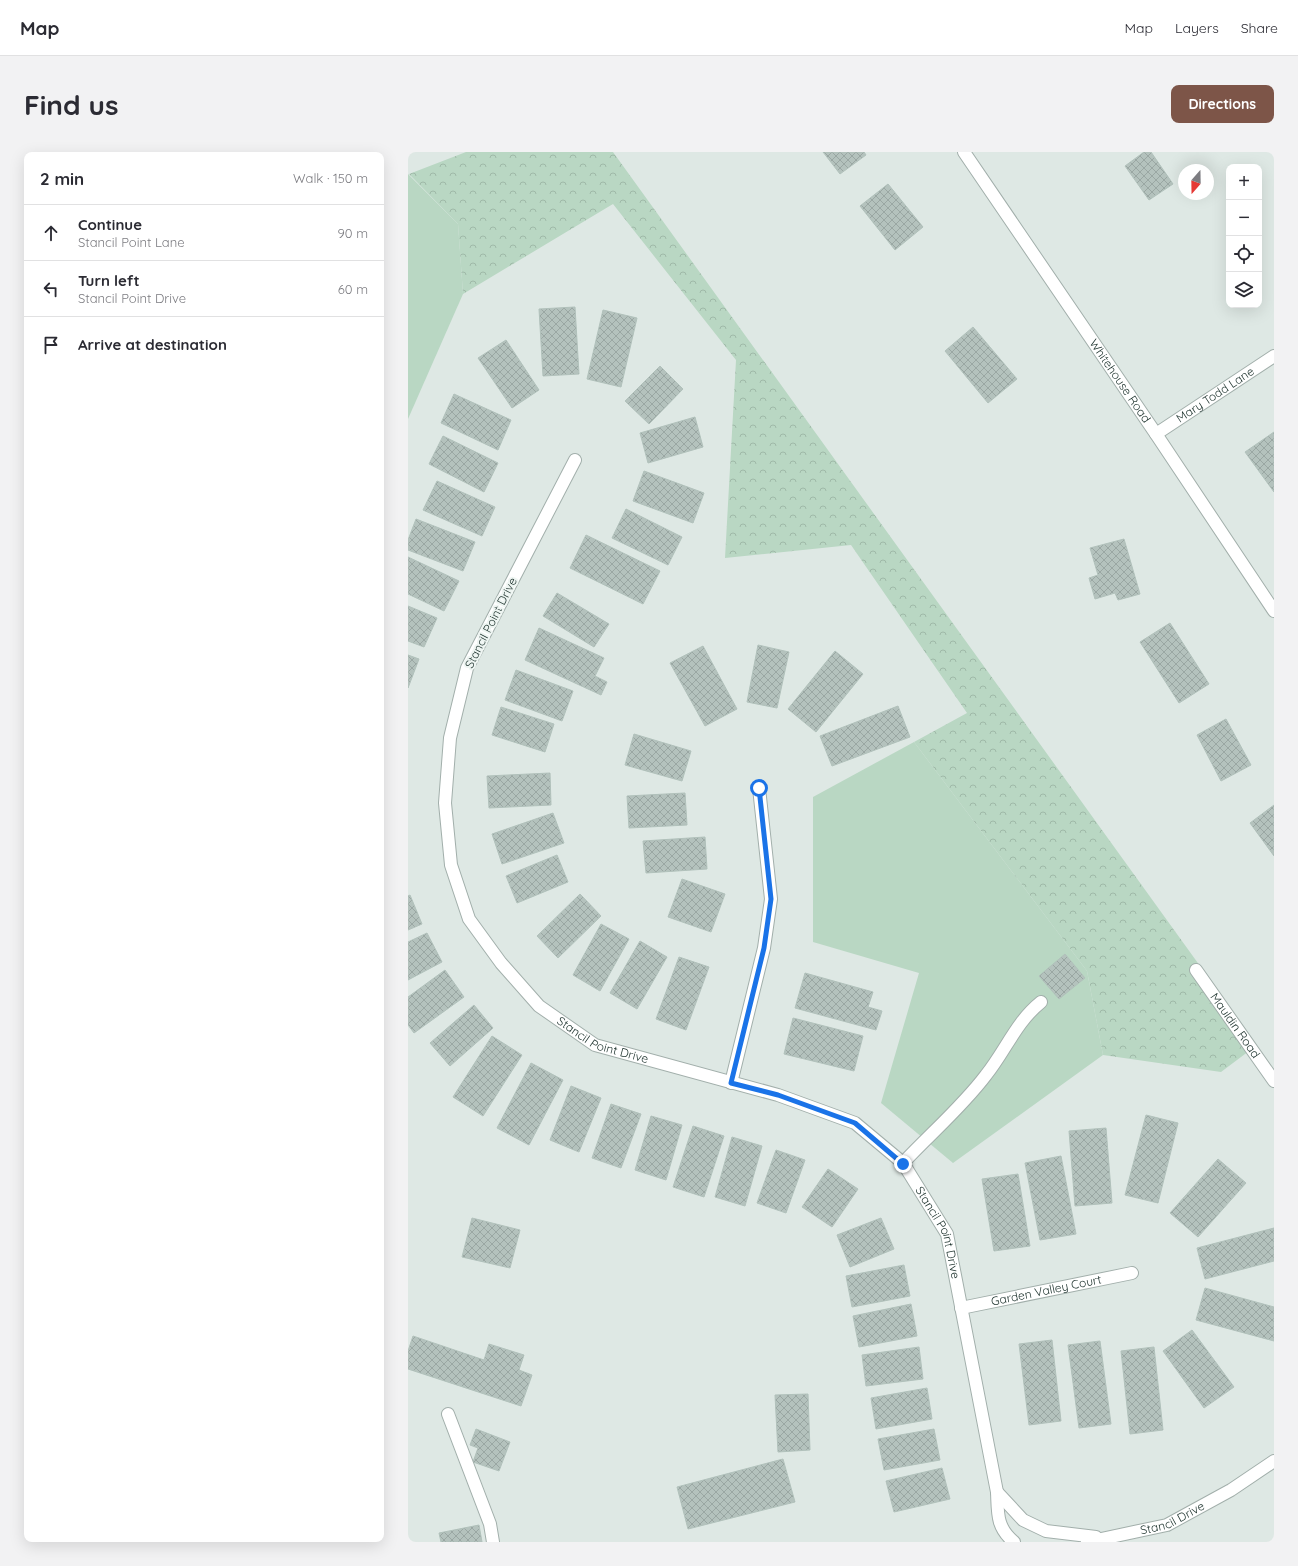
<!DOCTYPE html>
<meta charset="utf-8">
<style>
:root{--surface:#fff;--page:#f2f2f3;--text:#2b2b33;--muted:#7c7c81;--line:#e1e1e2;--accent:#7d5548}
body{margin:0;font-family:Quicksand,sans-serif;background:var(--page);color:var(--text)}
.controls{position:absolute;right:12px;top:12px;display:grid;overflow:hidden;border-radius:8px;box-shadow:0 4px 16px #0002}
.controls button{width:36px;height:36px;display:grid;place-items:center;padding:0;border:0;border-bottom:1px solid var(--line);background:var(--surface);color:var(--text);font:20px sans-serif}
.compass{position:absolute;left:770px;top:12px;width:36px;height:36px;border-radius:50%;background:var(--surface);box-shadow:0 4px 16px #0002;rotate:200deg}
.stop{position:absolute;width:12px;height:12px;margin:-9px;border:3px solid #1a73e8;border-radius:50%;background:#fff}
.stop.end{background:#1a73e8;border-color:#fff;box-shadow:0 1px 4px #0008}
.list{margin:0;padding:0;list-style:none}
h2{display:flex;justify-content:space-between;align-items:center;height:52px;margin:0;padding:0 16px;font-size:17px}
h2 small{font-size:13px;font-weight:400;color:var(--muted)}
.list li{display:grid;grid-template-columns:26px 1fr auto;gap:12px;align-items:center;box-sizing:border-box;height:56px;padding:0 16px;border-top:1px solid var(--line)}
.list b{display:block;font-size:15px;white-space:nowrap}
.list p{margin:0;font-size:13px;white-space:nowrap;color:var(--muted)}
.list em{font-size:13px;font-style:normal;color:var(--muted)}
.icon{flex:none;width:22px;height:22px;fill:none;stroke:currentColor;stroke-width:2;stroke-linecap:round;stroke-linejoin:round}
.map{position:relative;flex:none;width:866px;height:1390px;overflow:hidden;border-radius:8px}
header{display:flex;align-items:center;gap:24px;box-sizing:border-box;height:56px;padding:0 20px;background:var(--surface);border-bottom:1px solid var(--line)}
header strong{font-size:19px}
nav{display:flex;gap:22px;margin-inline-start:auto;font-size:14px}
.intro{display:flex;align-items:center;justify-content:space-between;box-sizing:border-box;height:96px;padding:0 24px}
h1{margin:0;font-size:28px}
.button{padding:10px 18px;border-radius:8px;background:var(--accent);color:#fff;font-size:14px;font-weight:700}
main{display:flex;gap:24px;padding:0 24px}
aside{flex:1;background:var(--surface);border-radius:8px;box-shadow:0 4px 16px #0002}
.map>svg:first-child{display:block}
.green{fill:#b9d7c3}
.forest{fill:url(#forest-crowns)}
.building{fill:url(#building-cross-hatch);stroke:#b1c1bb}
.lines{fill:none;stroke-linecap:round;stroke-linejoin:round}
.lane-casing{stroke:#a2afab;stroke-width:14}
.street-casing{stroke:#a2afab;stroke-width:14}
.lane{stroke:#fff;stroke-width:12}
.street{stroke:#fff;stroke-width:12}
.route{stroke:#1a73e8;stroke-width:5}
.labels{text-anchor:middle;stroke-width:4;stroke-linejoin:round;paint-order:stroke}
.street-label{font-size:12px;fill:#213631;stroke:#eef5f2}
</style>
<header>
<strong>Map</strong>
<nav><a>Map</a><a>Layers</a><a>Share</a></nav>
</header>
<div class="intro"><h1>Find us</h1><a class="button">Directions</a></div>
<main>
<aside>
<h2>2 min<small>Walk · 150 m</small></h2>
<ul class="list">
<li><svg class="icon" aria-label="ahead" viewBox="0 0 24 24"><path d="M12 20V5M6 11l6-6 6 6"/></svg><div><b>Continue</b><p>Stancil Point Lane</p></div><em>90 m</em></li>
<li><svg class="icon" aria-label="left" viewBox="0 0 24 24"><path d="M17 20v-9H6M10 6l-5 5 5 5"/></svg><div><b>Turn left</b><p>Stancil Point Drive</p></div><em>60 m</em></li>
<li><svg class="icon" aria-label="arrive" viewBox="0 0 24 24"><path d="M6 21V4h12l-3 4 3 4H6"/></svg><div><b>Arrive at destination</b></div></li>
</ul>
</aside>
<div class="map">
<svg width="866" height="1390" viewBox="0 0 866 1390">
<defs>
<pattern id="forest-crowns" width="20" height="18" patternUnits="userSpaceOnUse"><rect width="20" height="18" fill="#b9d7c3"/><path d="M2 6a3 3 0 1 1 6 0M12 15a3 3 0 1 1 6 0" fill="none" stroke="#9fb9a8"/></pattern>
<pattern id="building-cross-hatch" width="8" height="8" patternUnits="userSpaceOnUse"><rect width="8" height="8" fill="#b4c2bd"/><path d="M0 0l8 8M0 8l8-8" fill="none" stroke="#9aa7a3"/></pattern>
</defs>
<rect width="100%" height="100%" fill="#dee8e4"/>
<g class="green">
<path d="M0 22 50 72 55 142 0 267Z"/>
<path d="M506 590 679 819 695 903 545 1011 473 951 511 821 405 790V645Z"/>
</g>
<path class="forest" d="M58 0H205L849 893 813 920 695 903 679 819 506 590 559 561 443 393 317 406 328 208 205 52 55 142 50 72 1 22Z"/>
<g class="building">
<path d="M415 0H456L458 3 432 22Z"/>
<path d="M736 0H743L765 32 741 48 717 14Z"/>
<path d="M480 32 515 75 487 98 452 54Z"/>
<path d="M167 155 171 222 135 224 131 157Z"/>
<path d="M195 158 229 166 213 235 179 227Z"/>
<path d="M565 175 609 227 580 251 537 199Z"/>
<path d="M98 188 131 238 104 256 70 206Z"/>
<path d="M252 214 275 237 241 272 217 249Z"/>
<path d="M46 242 103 268 90 298 33 271Z"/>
<path d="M287 265 295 295 240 311 232 281Z"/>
<path d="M866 280V340L837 300Z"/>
<path d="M35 284 90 311 76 340 21 312Z"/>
<path d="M236 319 296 341 285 371 225 349Z"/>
<path d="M29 329 87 355 74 384 15 358Z"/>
<path d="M218 357 274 385 260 413 204 386Z"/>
<path d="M8 367 67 390 55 419 0 398V388Z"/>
<path d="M178 383 252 419 235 452 162 416Z"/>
<path d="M716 387 732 442 710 448 707 441 687 447 681 426 690 423 682 396Z"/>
<path d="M0 405 51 429 36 459 0 442Z"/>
<path d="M149 441 201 472 186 495 135 464Z"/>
<path d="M0 454 29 466 16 495 0 489Z"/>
<path d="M762 471 801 532 771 551 732 490Z"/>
<path d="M131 476 196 506 187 524 199 530 193 543 117 508Z"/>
<path d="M350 493 381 500 369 556 339 550Z"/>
<path d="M295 494 329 557 297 574 262 511Z"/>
<path d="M427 499 455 522 408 580 380 557Z"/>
<path d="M0 503 11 507 0 536Z"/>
<path d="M108 518 165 539 154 569 97 548Z"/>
<path d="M490 554 502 585 424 614 412 584Z"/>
<path d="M93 555 146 572 137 600 84 583Z"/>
<path d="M818 567 843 613 813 629 789 583Z"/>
<path d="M226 582 283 599 274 629 217 613Z"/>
<path d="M142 621 143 653 81 656 79 624Z"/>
<path d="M277 641 279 673 221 676 219 644Z"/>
<path d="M866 653V704L842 671Z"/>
<path d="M145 661 156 691 94 712 84 682Z"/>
<path d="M297 685 299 717 238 721 235 689Z"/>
<path d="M149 703 160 730 109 751 98 724Z"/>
<path d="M274 727 317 742 303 780 260 765Z"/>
<path d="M172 742 193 764 150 806 129 784Z"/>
<path d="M2 743 14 772 0 778V744Z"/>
<path d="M193 772 221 787 192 839 165 823Z"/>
<path d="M19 781 34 810 0 828V790Z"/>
<path d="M232 789 259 805 229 857 202 841Z"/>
<path d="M657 802 677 826 651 847 631 824Z"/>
<path d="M271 805 301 815 278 878 248 867Z"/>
<path d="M37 818 56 845 6 881 0 873V845Z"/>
<path d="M397 821 465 840 460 855 474 859 468 878 387 856Z"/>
<path d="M66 853 85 876 42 914 22 891Z"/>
<path d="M385 866 455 884 446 919 376 902Z"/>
<path d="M84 884 114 903 75 964 45 945Z"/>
<path d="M123 911 155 928 121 993 89 976Z"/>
<path d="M163 934 193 946 171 1000 142 988Z"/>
<path d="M203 952 233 962 213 1016 184 1006Z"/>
<path d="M738 963 770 971 750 1051 717 1043Z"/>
<path d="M243 964 274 973 258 1028 227 1018Z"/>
<path d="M285 974 316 984 296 1045 265 1035Z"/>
<path d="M698 976 704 1051 667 1054 661 979Z"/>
<path d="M324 985 354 994 337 1054 307 1045Z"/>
<path d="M368 998 397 1008 378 1061 349 1051Z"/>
<path d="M653 1004 668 1082 632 1088 617 1011Z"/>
<path d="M810 1007 838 1031 790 1085 762 1061Z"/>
<path d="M420 1017 450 1037 424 1075 394 1055Z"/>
<path d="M610 1022 622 1094 586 1099 574 1027Z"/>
<path d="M64 1066 112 1078 102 1116 54 1105Z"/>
<path d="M473 1066 486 1097 442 1115 429 1083Z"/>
<path d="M866 1076V1109L797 1127 789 1096Z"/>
<path d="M496 1113 502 1144 444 1155 438 1124Z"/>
<path d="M797 1136 866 1155V1189L788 1168Z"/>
<path d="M503 1152 509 1184 451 1195 445 1164Z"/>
<path d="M784 1178 826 1235 796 1256 755 1199Z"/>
<path d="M5 1184 76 1208 81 1192 116 1203 111 1218 124 1223 113 1254 0 1217V1199Z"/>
<path d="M644 1188 653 1269 621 1273 611 1192Z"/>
<path d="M692 1189 703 1272 671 1276 660 1193Z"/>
<path d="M511 1195 515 1227 458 1234 454 1203Z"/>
<path d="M746 1195 755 1278 722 1282 713 1199Z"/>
<path d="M519 1236 524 1267 468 1277 463 1246Z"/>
<path d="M400 1242 402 1298 370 1300 367 1243Z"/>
<path d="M68 1277 102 1290 91 1319 65 1310 70 1296 62 1293Z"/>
<path d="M526 1277 532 1308 476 1318 470 1287Z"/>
<path d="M375 1307 387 1350 280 1377 269 1335Z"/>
<path d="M534 1316 542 1347 486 1360 478 1329Z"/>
<path d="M71 1373 74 1390H33L31 1381Z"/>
</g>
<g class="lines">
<g class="lane-casing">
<g id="lane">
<path d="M495 1011C522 982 554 955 578 923 598 898 608 870 633 850"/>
<path d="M40 1262 82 1372 85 1390"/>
</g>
</g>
<g class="street-casing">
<g id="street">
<path id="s1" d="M556 0 748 282 866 459"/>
<path id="s2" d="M748 282 866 204"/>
<path id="s3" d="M167 308 59 516 42 586 37 651 43 713 61 767 93 811 131 854 187 893 370 943 447 971 495 1011 539 1082 589 1340C590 1361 588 1375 606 1390"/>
<path id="s4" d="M788 818 866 929"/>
<path d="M323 931 356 796 363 747 351 636"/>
<path id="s5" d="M553 1156 724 1121"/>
<path d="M589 1340 615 1368 638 1379 688 1385"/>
<path id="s6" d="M679 1390 759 1373 823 1338 866 1309"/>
</g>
</g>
<use href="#lane" class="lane"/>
<use href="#street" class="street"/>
</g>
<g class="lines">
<path class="route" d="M351 636 363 747 356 796 323 931 370 943 447 971 495 1012"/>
</g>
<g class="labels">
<g class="street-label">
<text dy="4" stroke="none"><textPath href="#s1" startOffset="277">Whitehouse Road</textPath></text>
<text dy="4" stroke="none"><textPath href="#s2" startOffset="71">Mary Todd Lane</textPath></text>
<text transform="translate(83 471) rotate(-63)" y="4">Stancil Point Drive</text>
<text dy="4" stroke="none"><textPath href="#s4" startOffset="68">Mauldin Road</textPath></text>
<text dy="4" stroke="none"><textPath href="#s3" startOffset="676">Stancil Point Drive</textPath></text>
<text dy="4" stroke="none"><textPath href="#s3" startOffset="1084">Stancil Point Drive</textPath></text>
<text dy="4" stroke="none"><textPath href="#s5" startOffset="87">Garden Valley Court</textPath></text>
<text dy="4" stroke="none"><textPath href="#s6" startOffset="89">Stancil Drive</textPath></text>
</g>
</g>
</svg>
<div class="controls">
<button>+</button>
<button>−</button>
<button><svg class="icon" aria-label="locate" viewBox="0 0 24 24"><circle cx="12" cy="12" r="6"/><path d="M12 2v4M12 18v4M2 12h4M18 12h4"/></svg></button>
<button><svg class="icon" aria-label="layers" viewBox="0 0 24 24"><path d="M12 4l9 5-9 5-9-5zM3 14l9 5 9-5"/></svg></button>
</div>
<svg class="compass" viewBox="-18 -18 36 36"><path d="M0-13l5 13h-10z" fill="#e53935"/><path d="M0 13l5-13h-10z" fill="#7c7c81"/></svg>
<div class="stop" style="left:351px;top:636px"></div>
<div class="stop end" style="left:495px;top:1012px"></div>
</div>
</main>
